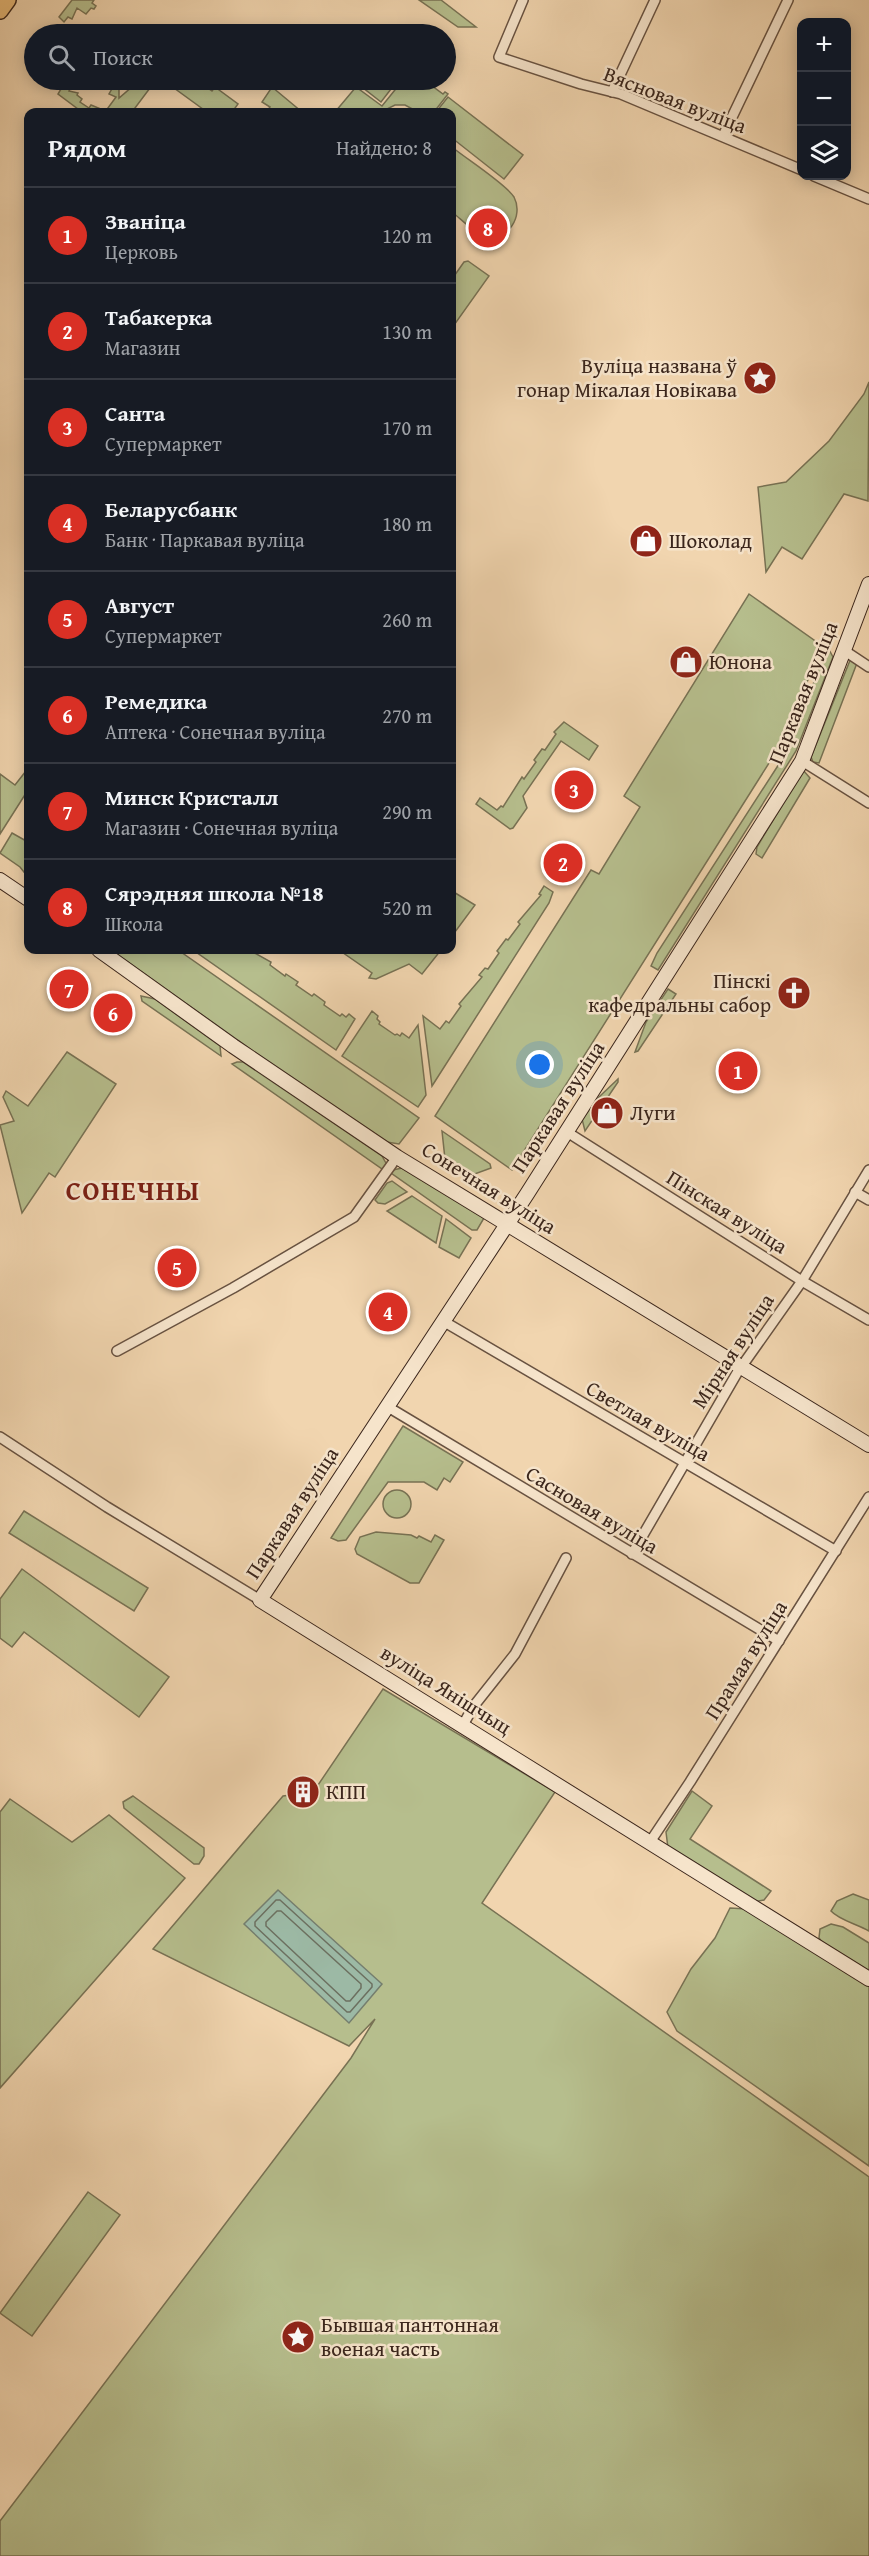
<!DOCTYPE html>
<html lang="ru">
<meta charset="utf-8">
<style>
:root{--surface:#171b24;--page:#20242c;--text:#f1f3f6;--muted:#9ea1a6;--line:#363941;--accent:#d93025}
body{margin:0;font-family:"Gentium Book Plus",serif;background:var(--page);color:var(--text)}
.controls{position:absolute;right:18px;top:18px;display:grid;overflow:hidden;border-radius:12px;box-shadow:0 3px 15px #0003}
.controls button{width:54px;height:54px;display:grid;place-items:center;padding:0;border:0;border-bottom:2px solid var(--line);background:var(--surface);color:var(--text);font:30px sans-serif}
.you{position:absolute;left:540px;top:1065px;width:21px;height:21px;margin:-15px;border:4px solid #fff;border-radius:50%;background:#1a73e8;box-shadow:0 0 0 9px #1a73e833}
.badge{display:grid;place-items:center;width:39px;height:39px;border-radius:50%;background:var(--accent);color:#fff;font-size:20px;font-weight:700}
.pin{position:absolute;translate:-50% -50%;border:3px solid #fff;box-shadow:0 2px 6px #0006}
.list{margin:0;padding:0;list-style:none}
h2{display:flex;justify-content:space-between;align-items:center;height:78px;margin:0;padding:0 24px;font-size:26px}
h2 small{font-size:20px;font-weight:400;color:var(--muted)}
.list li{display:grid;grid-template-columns:39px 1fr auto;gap:18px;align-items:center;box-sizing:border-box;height:96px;padding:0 24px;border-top:2px solid var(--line)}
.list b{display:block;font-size:22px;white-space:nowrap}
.list p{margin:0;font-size:20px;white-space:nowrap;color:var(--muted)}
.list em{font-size:20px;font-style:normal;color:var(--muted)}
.icon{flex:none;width:33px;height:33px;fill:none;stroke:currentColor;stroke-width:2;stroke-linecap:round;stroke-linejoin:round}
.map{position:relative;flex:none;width:869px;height:2556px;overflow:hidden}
.search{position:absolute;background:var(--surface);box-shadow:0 3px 15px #0003;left:24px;top:24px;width:432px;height:66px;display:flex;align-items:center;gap:15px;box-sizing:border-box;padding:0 21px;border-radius:33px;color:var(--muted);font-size:22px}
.panel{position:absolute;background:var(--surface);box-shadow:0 3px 15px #0003;left:24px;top:108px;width:432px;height:846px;border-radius:12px}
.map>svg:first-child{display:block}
.green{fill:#b6be8d;stroke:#787254;stroke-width:1.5}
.water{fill:#9cb9a5;stroke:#757e6e;stroke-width:1.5}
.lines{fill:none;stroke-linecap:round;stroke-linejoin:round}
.shore{stroke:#6c7060;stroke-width:1.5}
.street-casing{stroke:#685241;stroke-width:12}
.secondary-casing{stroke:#3b261c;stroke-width:16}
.primary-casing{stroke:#3b261c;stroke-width:18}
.street{stroke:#f6e4cb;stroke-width:9}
.secondary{stroke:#f6e4cb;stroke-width:14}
.primary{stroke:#e8ba78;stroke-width:15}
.labels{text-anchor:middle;stroke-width:5;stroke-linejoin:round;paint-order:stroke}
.street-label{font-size:21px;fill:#3b261c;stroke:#f6e4cb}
.poi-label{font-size:21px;fill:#3b261c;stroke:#f6e4cb;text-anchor:start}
.district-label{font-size:27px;font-weight:bold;letter-spacing:1.5px;fill:#7a1f14;stroke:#f6e4cb}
</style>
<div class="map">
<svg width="869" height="2556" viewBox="0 0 869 2556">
<rect width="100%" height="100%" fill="#f1d5af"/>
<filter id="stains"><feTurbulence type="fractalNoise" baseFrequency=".00333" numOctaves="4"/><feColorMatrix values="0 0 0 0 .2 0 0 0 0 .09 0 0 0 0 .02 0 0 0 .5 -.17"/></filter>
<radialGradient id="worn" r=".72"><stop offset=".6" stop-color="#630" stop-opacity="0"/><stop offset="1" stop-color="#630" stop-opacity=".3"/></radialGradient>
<g class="green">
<path d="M72 0H94L92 3 96 6 94 9 91 8 86 14 77 8 72 19 68 17 64 22 59 17Z"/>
<path d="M419 0H441L476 27H458Z"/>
<path d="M107 80H111L119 86V98L140 80H156L132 112H105L116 97 109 94 113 87 105 81Z"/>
<path d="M163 80H204L202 84 212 91 215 87 238 104 235 108 241 112H207Z"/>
<path d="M367 80H398L381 102 362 87Z"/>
<path d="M403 80H424L443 94 445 92 448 94 434 112H418L405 105H395L381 112H335L356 87 382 106Z"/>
<path d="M65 82 71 87 69 91 78 93 77 95 82 99 80 102 89 108 91 105 101 109 99 112H82L58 94Z"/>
<path d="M272 87 302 112H266L270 107 262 102Z"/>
<path d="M448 97 523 155 504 179 452 138V112H436Z"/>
<path d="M452 147C465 158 506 184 514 197 524 216 508 242 485 236 474 233 461 219 452 212Z"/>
<path d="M468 261 489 276 452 328V279L464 262Z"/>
<path d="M869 382 868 501 844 494 802 559 782 547 766 572 758 487 786 482 829 441 864 394Z"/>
<path d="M749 594 821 645 788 733 512 1170 435 1116 591 870 599 874 640 807 624 796Z"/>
<path d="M827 646 833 657 796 751 658 970 651 966 657 953 779 764 795 734Z"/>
<path d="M851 658 857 663 819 763 813 762 811 757Z"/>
<path d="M564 722 598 746 589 760 561 741 523 796 527 808 513 828 510 829 476 804 480 798 497 810 501 806 503 807 522 777 524 779 536 762 534 760 542 749 545 750 556 734 554 732Z"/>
<path d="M803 770 810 778 762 858 756 854 757 847Z"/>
<path d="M26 771 28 773V790L0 834V774L15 785Z"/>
<path d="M12 833 28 842V877L20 867 0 853Z"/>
<path d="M544 886 553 892 549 903 432 1086 423 1016 440 1029 446 1021 449 1023 461 1006 459 1004 482 977 479 975 485 968 488 969 499 953 497 951 506 939 508 940 520 924 518 922 541 895 539 894Z"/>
<path d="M452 891 475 905 452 936Z"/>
<path d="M111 950H178L419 1118 399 1144 387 1142 288 1076Z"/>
<path d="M193 950H249L271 962 270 965 285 976 286 974 298 982 296 985 312 996 314 994 325 1002 324 1005 340 1016 342 1014 346 1017 349 1014 355 1019 336 1050Z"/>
<path d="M339 950H441L422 974 409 964 376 979 369 978 372 973Z"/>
<path d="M668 989 676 994 638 1051 635 1052 646 1022Z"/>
<path d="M141 996 155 999 220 1046 221 1056 142 1001Z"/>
<path d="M372 1011 378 1016 377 1019 380 1022 379 1024 395 1035 397 1034 400 1036 402 1033 409 1038 418 1025 426 1095 418 1107 342 1056Z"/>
<path d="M67 1052 116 1084 55 1177 49 1173 22 1213 0 1125 14 1121 3 1097 6 1091 28 1106Z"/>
<path d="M237 1062H243L382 1156 387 1165 385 1171 232 1064Z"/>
<path d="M618 1079V1082L585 1131 582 1119 599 1097Z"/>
<path d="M442 1131 490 1164 491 1168 472 1175 445 1159Z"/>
<path d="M402 1168 484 1218 477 1230H472L391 1173 393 1170Z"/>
<path d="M392 1181 407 1192 385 1204 378 1203 375 1200 387 1183Z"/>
<path d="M412 1196 442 1216 436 1243 387 1211Z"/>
<path d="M446 1219 471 1238 459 1258 439 1247Z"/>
<path d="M403 1426 463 1462 450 1482 444 1478 437 1490 424 1482H388L346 1540 338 1541 331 1538Z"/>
<circle cx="397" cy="1504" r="14"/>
<path d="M24 1511 148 1588 134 1611 9 1533Z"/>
<path d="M376 1532 411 1535 417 1538 419 1536 431 1542 435 1535 444 1540 419 1583H410L357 1554 355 1549 360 1537Z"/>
<path d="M22 1569 169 1677 139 1717 24 1632 12 1647 0 1638V1599Z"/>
<path d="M383 1689 555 1792 482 1903 869 2177V2556H0V2521L351 2058 375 2019 349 2046 153 1949 283 1796 291 1795 299 1780 316 1788Z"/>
<path d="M692 1791 712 1806 690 1839 771 1891 764 1900 753 1902 668 1848 666 1832Z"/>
<path d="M133 1796 204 1848V1856L199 1864H194L124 1808 123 1802Z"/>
<path d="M10 1799 72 1842 109 1815 185 1878 0 2088V1812Z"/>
<path d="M853 1894 869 1900V1931C857 1924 839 1920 831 1911L837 1901Z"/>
<path d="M730 1908 747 1909 869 1985V2166L677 2031 667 2012 691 1969 715 1938Z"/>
<path d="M831 1924 843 1927 869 1943V1971L822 1942 819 1938 820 1929Z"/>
<path d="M88 2192 120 2215 32 2336 0 2313Z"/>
</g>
<path class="water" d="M278 1890 382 1984 349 2023 244 1924Z"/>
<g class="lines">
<g class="shore">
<path d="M276 1900H280L372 1984V1987L350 2012H347L255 1926V1922Z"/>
<path d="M277 1911H281L361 1984V1988L350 2001H346L266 1926V1922Z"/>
</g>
<g class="street-casing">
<g id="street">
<path d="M523 0 499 57 581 84 621 94 802 170"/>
<path d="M612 92 655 0"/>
<path d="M723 136 788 0"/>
<path d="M814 176 869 199"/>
<path d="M845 651 869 667"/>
<path d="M802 761 869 803"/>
<path d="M567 1132 802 1281 869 1320"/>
<path d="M855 1192 869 1200"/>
<path d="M443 1321 836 1551"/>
<path d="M117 1351 233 1288 354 1217 397 1157"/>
<path d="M388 1407 779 1641"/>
<path d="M0 1437 107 1507 260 1600"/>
<path d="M632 1554 737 1373 802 1281 869 1170"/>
<path d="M463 1725 473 1707 515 1654 566 1558"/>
<path d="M650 1842 690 1782 869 1497"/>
</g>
</g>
<g class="secondary-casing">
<g id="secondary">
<path d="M869 584 802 761 527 1194 260 1600 869 1979"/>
<path d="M0 880 28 899"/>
<path d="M99 950 233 1046 397 1157 869 1445"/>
</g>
</g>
<g class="primary-casing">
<path id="primary" d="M0 11 8 0"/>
</g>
<use href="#street" class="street"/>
<use href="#secondary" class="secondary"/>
<use href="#primary" class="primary"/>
</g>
<defs>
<g id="sight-disc" transform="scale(1.725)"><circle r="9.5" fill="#8f2418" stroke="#f6e4cb"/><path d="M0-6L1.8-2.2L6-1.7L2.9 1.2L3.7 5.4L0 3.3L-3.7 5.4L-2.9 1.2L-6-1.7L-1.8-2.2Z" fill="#fff"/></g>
<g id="shop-disc" transform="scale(1.725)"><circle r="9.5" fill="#8f2418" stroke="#f6e4cb"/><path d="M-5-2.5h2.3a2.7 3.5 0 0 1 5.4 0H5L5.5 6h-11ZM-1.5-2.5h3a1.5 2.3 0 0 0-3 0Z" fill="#fff"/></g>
<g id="church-disc" transform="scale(1.725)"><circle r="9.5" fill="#8f2418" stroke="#f6e4cb"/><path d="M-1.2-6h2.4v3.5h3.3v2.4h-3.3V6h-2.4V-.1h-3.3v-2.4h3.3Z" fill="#fff"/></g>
<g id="building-disc" transform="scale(1.725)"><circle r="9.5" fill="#8f2418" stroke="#f6e4cb"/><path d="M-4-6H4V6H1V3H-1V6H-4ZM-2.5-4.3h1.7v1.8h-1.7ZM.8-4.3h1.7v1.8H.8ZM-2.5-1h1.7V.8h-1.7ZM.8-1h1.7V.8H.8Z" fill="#fff"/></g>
</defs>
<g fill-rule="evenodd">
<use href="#sight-disc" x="760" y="378"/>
<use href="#shop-disc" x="646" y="541"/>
<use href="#shop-disc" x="686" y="662"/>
<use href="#church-disc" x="794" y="993"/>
<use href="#shop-disc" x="607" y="1113"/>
<use href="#building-disc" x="303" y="1792"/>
<use href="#sight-disc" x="298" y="2337"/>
</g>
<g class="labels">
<g class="street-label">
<text transform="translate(675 100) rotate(21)" y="7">Вясновая вуліца</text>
<text transform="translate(803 693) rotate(-68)" y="7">Паркавая вуліца</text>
<text transform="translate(558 1107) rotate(-57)" y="7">Паркавая вуліца</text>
<text transform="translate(489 1188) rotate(32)" y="7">Сонечная вуліца</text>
<text transform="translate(727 1212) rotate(32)" y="7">Пінская вуліца</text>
<text transform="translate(733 1351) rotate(-57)" y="7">Мірная вуліца</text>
<text transform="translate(648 1421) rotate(30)" y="7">Светлая вуліца</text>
<text transform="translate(592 1510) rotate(31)" y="7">Сасновая вуліца</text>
<text transform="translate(292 1513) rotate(-57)" y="7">Паркавая вуліца</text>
<text transform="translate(746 1660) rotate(-58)" y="7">Прамая вуліца</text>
<text transform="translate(446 1690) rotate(32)" y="7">вуліца Янішчыц</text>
</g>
<g class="poi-label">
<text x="737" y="373" text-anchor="end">Вуліца названа ў<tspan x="737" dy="24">гонар Мікалая Новікава</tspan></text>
<text x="669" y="548">Шоколад</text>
<text x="709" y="669">Юнона</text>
<text x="771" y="988" text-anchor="end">Пінскі<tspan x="771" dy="24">кафедральны сабор</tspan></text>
<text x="630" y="1120">Луги</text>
<text x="326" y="1799">КПП</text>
<text x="321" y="2332">Бывшая пантонная<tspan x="321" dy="24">военая часть</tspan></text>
</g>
<g class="district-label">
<text x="133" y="1200">СОНЕЧНЫ</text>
</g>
</g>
<rect width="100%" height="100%" filter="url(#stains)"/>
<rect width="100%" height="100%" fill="url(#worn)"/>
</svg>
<div class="controls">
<button>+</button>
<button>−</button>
<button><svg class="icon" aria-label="layers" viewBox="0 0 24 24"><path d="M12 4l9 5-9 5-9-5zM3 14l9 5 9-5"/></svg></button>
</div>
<div class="you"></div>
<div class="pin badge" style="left:738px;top:1071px">1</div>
<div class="pin badge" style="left:563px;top:863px">2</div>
<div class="pin badge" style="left:574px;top:790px">3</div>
<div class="pin badge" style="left:388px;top:1312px">4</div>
<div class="pin badge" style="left:177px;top:1268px">5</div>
<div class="pin badge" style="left:113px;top:1013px">6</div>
<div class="pin badge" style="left:69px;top:989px">7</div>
<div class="pin badge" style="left:488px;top:228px">8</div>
<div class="search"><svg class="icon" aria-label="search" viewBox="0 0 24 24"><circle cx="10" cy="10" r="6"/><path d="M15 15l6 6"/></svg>Поиск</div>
<section class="panel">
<h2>Рядом<small>Найдено: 8</small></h2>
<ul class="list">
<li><span class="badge">1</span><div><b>Званіца</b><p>Церковь</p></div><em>120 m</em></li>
<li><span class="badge">2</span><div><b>Табакерка</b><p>Магазин</p></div><em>130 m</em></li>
<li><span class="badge">3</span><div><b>Санта</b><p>Супермаркет</p></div><em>170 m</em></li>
<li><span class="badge">4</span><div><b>Беларусбанк</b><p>Банк · Паркавая вуліца</p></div><em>180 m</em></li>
<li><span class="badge">5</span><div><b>Август</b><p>Супермаркет</p></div><em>260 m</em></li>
<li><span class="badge">6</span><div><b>Ремедика</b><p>Аптека · Сонечная вуліца</p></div><em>270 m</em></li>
<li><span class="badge">7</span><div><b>Минск Кристалл</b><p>Магазин · Сонечная вуліца</p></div><em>290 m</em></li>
<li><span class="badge">8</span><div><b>Сярэдняя школа №18</b><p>Школа</p></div><em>520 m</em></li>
</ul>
</section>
</div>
